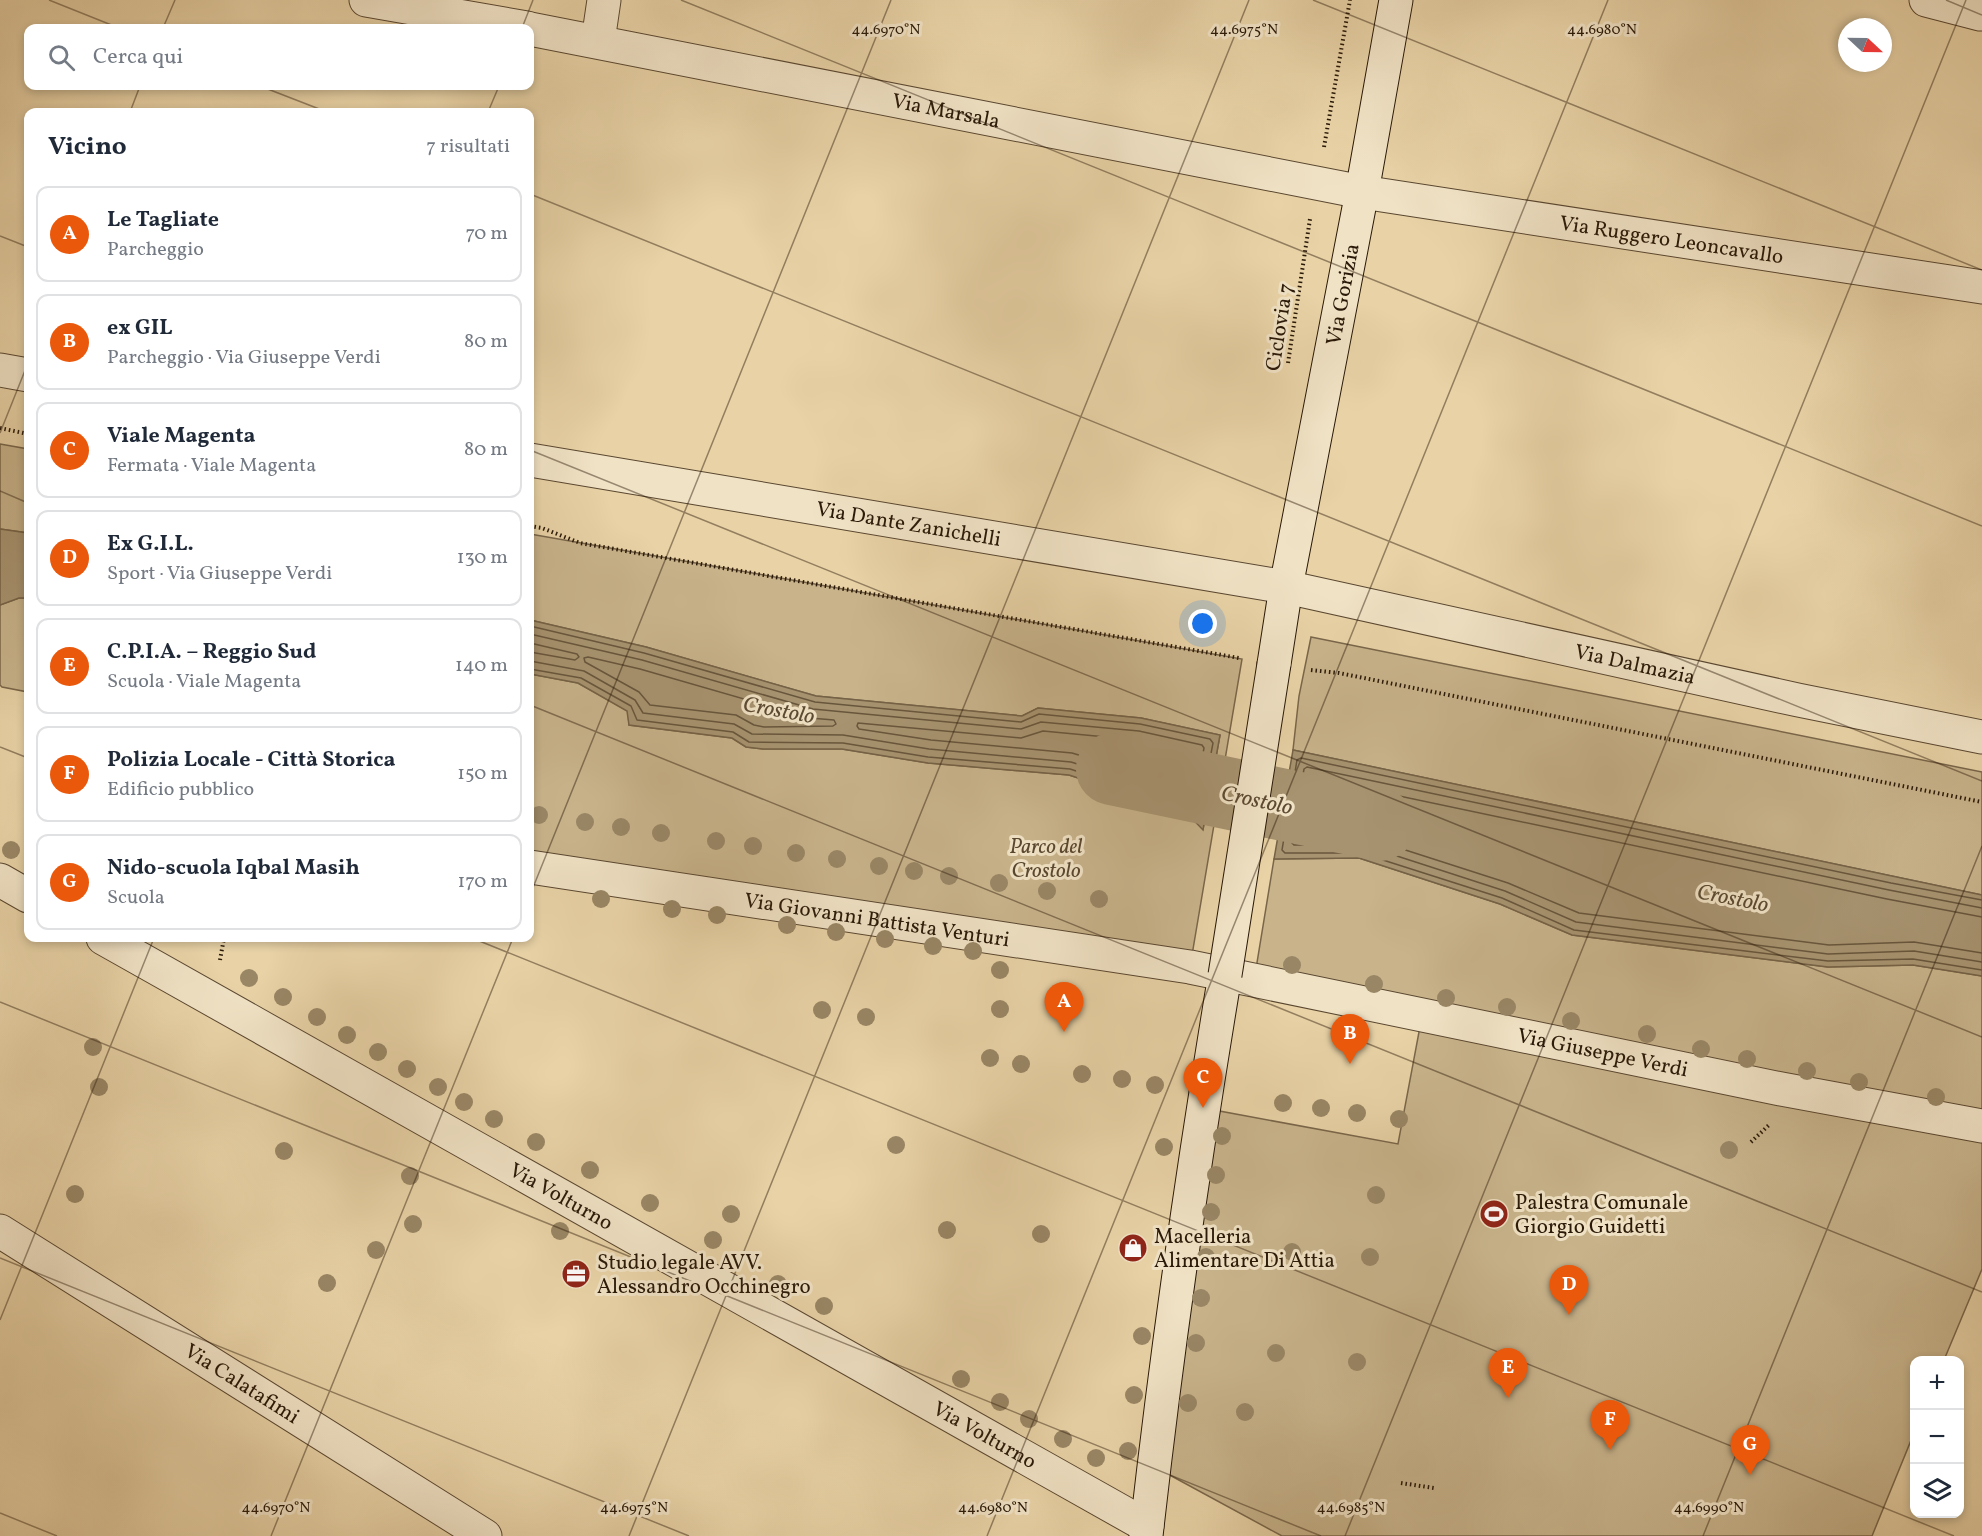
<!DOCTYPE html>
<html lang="it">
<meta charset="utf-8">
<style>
:root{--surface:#fff;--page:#f2f2f3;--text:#1f2937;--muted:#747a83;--line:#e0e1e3;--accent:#ea580c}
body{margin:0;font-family:Vollkorn,serif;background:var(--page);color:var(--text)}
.controls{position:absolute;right:18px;bottom:18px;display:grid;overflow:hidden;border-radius:12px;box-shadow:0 3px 9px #0003}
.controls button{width:54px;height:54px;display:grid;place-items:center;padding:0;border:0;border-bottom:2px solid var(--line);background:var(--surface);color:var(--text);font:30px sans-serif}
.compass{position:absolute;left:1838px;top:18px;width:54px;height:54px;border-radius:50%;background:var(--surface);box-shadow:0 3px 9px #0003;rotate:112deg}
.you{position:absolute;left:1203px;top:624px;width:21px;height:21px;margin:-15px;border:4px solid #fff;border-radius:50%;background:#1a73e8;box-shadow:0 0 0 9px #1a73e833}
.badge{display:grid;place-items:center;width:39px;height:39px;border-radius:50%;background:var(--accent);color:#fff;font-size:20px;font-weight:700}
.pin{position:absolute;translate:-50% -50px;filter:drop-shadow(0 2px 3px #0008)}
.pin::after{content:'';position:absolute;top:32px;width:21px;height:18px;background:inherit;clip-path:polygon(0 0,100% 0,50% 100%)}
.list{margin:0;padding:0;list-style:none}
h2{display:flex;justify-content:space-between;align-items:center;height:78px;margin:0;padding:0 24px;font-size:26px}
h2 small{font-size:20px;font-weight:400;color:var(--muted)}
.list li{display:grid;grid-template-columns:39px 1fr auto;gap:18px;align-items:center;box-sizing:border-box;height:96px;margin:0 12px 12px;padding:0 12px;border:2px solid var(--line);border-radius:12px}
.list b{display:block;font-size:22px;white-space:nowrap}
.list p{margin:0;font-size:20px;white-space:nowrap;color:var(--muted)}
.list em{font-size:20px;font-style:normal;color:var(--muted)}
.icon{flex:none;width:33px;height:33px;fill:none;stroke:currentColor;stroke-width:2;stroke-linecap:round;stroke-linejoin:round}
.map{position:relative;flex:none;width:1982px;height:1536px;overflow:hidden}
.search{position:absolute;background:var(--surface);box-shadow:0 3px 9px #0003;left:24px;top:24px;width:510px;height:66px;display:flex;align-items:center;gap:15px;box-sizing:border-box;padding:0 21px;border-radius:12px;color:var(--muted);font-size:22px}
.panel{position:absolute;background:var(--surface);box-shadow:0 3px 9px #0003;left:24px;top:108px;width:510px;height:834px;border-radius:12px}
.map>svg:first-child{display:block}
.green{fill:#c8b38b;stroke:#79664a;stroke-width:1.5}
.water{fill:#a79370;stroke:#756246;stroke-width:1.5}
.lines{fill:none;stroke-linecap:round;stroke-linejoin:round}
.shore{stroke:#68563c;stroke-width:1.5}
.river{stroke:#a79370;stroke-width:72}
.minor-casing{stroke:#5a4730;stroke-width:35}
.tertiary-casing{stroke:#5a4730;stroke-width:35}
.secondary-casing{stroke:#2a1908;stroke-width:35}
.path{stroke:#2a1908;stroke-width:4;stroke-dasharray:1.5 3;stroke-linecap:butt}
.minor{stroke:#f0e2c5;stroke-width:33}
.tertiary{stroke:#f0e2c5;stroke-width:33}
.secondary{stroke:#f0e2c5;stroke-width:33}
.secondary-bridge-casing{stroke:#2a1908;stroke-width:35;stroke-linecap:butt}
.secondary-bridge{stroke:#f0e2c5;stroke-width:33}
.tree{fill:#998665}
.ticks{fill:none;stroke:#2a1908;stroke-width:1.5;stroke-opacity:0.45}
.labels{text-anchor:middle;stroke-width:6;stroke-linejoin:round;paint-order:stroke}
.street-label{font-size:21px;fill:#2a1908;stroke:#f0e2c5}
.park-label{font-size:21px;font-style:italic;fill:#59472f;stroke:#f0e2c5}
.poi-label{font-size:21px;fill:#2a1908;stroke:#f0e2c5;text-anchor:start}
.water-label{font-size:22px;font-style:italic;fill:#5c4a32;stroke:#f0e2c5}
.ticks-label{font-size:15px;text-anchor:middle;fill:#2a1908;stroke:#f0e2c5;stroke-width:6;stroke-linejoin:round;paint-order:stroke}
</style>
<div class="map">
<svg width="1982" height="1536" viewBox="0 0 1982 1536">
<rect width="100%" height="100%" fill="#e8d2a6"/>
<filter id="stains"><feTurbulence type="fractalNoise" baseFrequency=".00333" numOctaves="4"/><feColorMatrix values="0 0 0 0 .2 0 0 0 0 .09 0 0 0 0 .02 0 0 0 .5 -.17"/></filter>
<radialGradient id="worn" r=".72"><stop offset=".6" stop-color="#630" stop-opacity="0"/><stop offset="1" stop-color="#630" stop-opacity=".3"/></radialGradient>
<g class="green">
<path d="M0 444 28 449V533L0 529Z"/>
<path d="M530 534 1242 659 1190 967 530 867V674L578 683 628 711 629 725 732 738 746 747 763 749H842L928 763 1069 775 1097 784 1159 792 1182 808 1203 829 1220 735 1141 718 1038 708 1022 716 816 696 646 647 530 620Z"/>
<path d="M19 598H28V692L2 687 0 685V605Z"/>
<path d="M1311 637 1982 772V895L1293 750 1299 696Z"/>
<path d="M1359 858 1500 904 1572 935 1828 967 1913 965 1982 976V1269L1944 1360H1914V1433L1872 1536H1282L1153 1466 1203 1108 1398 1144 1422 1016 1254 981 1274 859Z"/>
</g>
<g class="water">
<path d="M0 529 28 533V598H19L0 605Z"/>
<path d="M530 620 646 647 816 696 1022 716 1038 708 1141 718 1220 735 1203 830 1182 808 1159 792 1097 784 1069 775 928 763 842 749H763L746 747 732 738 629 725 627 711 578 683 530 674Z"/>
<path d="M1293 750 1982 895V976L1913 965 1828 967 1572 935 1500 904 1359 858 1274 859Z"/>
</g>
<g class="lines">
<g class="shore">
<path d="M530 626 644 653 815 702 1021 722 1039 714 1140 724 1210 739 1213 743 1200 811 1197 813 1186 803 1161 786 1098 778 1070 769 928 757 843 743 749 742 733 732 637 720 631 706 581 678 530 669"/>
<path d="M530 634 642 660 813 709 1021 729 1041 722 1139 731 1202 745 1204 748 1195 795 1192 798 1162 779 1100 771 1071 762 929 749 843 735 752 734 734 724 643 713 635 700 584 671 530 661"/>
<path d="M530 643 577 654 579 657 575 660 530 652"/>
<path d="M588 657 640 669 810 718 834 720 836 724 833 726 764 727 754 725 736 715 650 705 639 692 585 662 584 658Z"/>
<path d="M858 723 1021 738 1043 731 1138 740 1191 752 1194 755 1189 780 1186 782 1164 770 1102 762 1072 753 931 740 859 729 857 726Z"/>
<path d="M1982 900 1891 883 1301 758 1297 760 1282 850 1285 853H1361L1502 898 1574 930 1828 961 1913 959 1982 970"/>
<path d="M1982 908 1889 890 1307 767 1304 769 1291 842 1294 845H1363L1505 891 1576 922 1828 954 1914 951 1982 962"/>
<path d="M1982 917 1887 899 1314 778 1311 780 1302 833 1304 836 1365 837 1508 883 1579 913 1829 945 1914 942 1982 953"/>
</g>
<path class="river" d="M1112 769 1380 825"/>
<g class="minor-casing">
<g id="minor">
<path d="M366 0 527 28"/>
<path d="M1926 0 1980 14 1982 9"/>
<path id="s1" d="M530 29 1362 192 1982 287"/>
<path d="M598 41 604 0"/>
<path id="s2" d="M530 867 1190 967 1781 1089 1982 1126"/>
<path d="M0 880 28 896"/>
<path id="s3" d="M103 938 1147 1526"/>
<path id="s4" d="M0 1231 485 1536"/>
</g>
</g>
<g class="tertiary-casing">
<g id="tertiary">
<path d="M0 370 28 375"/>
<path id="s5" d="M530 460 1286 587 1798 700 1982 737"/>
</g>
</g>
<g class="secondary-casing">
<g id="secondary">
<path id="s6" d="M1274 664 1286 587 1362 192 1396 0"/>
<path d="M1146 1536C1167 1348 1194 1161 1225 975"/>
</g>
</g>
<g class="path">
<path d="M1324 147 1350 0"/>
<path d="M1288 363 1310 219"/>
<path d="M0 428 28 434"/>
<path d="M530 526 542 528 580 543 1239 658"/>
<path d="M1311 670 1339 673 1982 802"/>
<path d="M220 960 224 938"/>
<path d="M1751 1142 1769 1125"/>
<path d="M1401 1483 1434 1488"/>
</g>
<use href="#minor" class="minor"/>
<use href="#tertiary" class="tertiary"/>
<use href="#secondary" class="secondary"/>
<g class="secondary-bridge-casing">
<path id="secondary-bridge" d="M1225 975 1274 664"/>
</g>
<use href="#secondary-bridge" class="secondary-bridge"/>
</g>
<g class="tree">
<circle cx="539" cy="815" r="9"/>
<circle cx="585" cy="822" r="9"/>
<circle cx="621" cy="827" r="9"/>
<circle cx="661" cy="833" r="9"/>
<circle cx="716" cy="841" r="9"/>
<circle cx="753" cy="846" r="9"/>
<circle cx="11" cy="850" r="9"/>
<circle cx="796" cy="853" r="9"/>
<circle cx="837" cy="859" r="9"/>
<circle cx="879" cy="866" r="9"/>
<circle cx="914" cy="871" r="9"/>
<circle cx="949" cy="876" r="9"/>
<circle cx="999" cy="883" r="9"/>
<circle cx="1047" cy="891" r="9"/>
<circle cx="601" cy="899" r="9"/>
<circle cx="1099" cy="899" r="9"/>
<circle cx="672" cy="909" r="9"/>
<circle cx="717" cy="915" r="9"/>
<circle cx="787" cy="925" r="9"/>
<circle cx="836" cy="932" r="9"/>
<circle cx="885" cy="939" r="9"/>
<circle cx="933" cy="946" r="9"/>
<circle cx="973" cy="951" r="9"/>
<circle cx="1292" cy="965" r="9"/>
<circle cx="1000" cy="970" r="9"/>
<circle cx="249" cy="978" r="9"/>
<circle cx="1374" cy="984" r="9"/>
<circle cx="283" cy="997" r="9"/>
<circle cx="1446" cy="998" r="9"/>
<circle cx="1507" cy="1007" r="9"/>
<circle cx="1000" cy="1009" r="9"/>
<circle cx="822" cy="1010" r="9"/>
<circle cx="317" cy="1017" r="9"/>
<circle cx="866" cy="1017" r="9"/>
<circle cx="1571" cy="1021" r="9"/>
<circle cx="1647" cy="1034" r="9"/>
<circle cx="347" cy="1035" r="9"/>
<circle cx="93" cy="1047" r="9"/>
<circle cx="1701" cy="1049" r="9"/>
<circle cx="378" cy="1052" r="9"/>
<circle cx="990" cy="1058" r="9"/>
<circle cx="1747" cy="1059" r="9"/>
<circle cx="1021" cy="1064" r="9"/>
<circle cx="407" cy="1069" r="9"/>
<circle cx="1807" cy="1071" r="9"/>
<circle cx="1082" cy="1074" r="9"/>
<circle cx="1122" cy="1079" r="9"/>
<circle cx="1859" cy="1082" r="9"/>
<circle cx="1155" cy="1085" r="9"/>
<circle cx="99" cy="1087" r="9"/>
<circle cx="438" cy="1087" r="9"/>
<circle cx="1936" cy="1097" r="9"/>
<circle cx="464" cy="1102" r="9"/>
<circle cx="1283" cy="1103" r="9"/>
<circle cx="1321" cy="1108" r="9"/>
<circle cx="1357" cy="1113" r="9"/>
<circle cx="494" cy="1119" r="9"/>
<circle cx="1399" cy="1119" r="9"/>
<circle cx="1222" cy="1136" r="9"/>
<circle cx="536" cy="1142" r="9"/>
<circle cx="896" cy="1145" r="9"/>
<circle cx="1164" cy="1147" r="9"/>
<circle cx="1729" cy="1150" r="9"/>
<circle cx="284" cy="1151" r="9"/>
<circle cx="590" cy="1170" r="9"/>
<circle cx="1216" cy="1175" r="9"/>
<circle cx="410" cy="1176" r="9"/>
<circle cx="75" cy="1194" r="9"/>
<circle cx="1376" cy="1195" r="9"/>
<circle cx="650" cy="1203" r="9"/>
<circle cx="1211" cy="1212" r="9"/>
<circle cx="731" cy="1214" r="9"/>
<circle cx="413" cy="1224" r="9"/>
<circle cx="947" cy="1230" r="9"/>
<circle cx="560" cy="1231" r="9"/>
<circle cx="1041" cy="1234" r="9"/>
<circle cx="713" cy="1240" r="9"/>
<circle cx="376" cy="1250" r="9"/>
<circle cx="1292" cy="1252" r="9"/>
<circle cx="1206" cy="1257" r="9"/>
<circle cx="1370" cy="1257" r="9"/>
<circle cx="327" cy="1283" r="9"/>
<circle cx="778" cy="1284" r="9"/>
<circle cx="1201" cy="1298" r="9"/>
<circle cx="824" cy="1306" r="9"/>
<circle cx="1142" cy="1336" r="9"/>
<circle cx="1196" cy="1343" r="9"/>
<circle cx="1276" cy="1353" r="9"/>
<circle cx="1357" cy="1362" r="9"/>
<circle cx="961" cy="1379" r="9"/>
<circle cx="1134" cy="1395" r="9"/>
<circle cx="1000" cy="1402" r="9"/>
<circle cx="1188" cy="1403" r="9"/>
<circle cx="1245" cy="1412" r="9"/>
<circle cx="1029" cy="1419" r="9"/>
<circle cx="1063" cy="1439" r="9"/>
<circle cx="1128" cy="1451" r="9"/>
<circle cx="1096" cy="1458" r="9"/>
</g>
<path class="ticks" d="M49 0 119 28M681 0 1982 526M1313 0 1982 270M1946 0 1982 15M163 28 175 0M522 28 533 0M260 86 327 112M130 112 140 86M488 112 499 86M530 194 1982 781M0 236 28 247M0 433 28 363M530 450 1982 1037M0 491 28 503M530 705 1982 1292M0 747 28 758M530 895 891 0M472 938 1954 1536M0 1002 1321 1536M0 1258 689 1536M0 1320 154 938M0 1513 57 1536M271 1536 513 938M629 1536 1249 0M987 1536 1608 0M1345 1536 1966 0M1703 1536 1982 846"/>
<defs>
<g id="stadium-disc" transform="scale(1.5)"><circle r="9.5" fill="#8f2418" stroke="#f0e2c5"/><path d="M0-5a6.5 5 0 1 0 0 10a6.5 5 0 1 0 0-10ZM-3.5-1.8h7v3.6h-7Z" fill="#fff"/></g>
<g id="shop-disc" transform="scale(1.5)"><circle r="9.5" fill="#8f2418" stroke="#f0e2c5"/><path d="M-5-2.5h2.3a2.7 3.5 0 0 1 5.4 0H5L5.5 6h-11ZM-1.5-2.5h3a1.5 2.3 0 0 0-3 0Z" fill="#fff"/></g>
<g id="office-disc" transform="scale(1.5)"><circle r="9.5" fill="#8f2418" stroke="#f0e2c5"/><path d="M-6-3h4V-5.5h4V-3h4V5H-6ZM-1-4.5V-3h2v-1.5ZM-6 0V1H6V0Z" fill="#fff"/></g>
</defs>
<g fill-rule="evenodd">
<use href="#stadium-disc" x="1494" y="1214"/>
<use href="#shop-disc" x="1133" y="1248"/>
<use href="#office-disc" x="576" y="1274"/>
</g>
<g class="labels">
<g class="street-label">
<text dy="7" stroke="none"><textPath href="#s1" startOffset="424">Via Marsala</textPath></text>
<text dy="7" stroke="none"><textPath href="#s1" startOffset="1161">Via Ruggero Leoncavallo</textPath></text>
<text dy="7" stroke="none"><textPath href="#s6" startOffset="376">Via Gorizia</textPath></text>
<text transform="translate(1279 327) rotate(-81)" y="7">Ciclovia 7</text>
<text dy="7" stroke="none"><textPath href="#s5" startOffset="384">Via Dante Zanichelli</textPath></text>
<text dy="7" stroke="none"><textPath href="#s5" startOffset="1124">Via Dalmazia</textPath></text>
<text dy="7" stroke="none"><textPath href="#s2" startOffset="351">Via Giovanni Battista Venturi</textPath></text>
<text dy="7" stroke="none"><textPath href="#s2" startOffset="1089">Via Giuseppe Verdi</textPath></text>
<text dy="7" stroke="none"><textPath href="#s3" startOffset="526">Via Volturno</textPath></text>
<text dy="7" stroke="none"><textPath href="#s4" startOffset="286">Via Calatafimi</textPath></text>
<text dy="7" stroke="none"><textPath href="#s3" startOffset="1012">Via Volturno</textPath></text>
</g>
<g class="park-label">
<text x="1046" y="853">Parco del<tspan x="1046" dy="24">Crostolo</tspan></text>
</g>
<g class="poi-label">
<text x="1515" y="1209">Palestra Comunale<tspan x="1515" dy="24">Giorgio Guidetti</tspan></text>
<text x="1154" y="1243">Macelleria<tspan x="1154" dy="24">Alimentare Di Attia</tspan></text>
<text x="597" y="1269">Studio legale AVV.<tspan x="597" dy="24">Alessandro Occhinegro</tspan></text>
</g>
<g class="water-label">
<text transform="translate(779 709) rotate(10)" y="8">Crostolo</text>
<text transform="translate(1257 799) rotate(12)" y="8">Crostolo</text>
<text transform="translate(1733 897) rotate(11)" y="8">Crostolo</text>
</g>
</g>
<g class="ticks-label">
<text x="886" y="34">44.6970°N</text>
<text x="1244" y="34">44.6975°N</text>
<text x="1602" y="34">44.6980°N</text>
<text x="276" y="1512">44.6970°N</text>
<text x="634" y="1512">44.6975°N</text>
<text x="993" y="1512">44.6980°N</text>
<text x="1351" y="1512">44.6985°N</text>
<text x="1709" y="1512">44.6990°N</text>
</g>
<rect width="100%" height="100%" filter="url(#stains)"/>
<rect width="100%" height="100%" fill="url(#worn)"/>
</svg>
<div class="controls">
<button>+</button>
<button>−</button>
<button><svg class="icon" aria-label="layers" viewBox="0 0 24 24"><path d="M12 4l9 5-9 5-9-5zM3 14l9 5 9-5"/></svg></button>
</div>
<svg class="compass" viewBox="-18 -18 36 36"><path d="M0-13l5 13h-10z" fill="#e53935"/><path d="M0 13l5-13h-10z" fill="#747a83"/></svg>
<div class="you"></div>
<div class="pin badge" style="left:1064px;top:1032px">A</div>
<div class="pin badge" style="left:1350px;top:1064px">B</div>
<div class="pin badge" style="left:1203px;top:1108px">C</div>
<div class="pin badge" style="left:1569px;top:1315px">D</div>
<div class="pin badge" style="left:1508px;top:1398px">E</div>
<div class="pin badge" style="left:1610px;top:1450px">F</div>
<div class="pin badge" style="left:1750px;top:1475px">G</div>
<div class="search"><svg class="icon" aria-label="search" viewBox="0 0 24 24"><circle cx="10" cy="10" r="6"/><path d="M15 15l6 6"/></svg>Cerca qui</div>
<section class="panel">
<h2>Vicino<small>7 risultati</small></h2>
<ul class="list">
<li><span class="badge">A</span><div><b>Le Tagliate</b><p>Parcheggio</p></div><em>70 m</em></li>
<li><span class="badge">B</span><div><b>ex GIL</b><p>Parcheggio · Via Giuseppe Verdi</p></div><em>80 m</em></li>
<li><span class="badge">C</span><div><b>Viale Magenta</b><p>Fermata · Viale Magenta</p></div><em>80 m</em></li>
<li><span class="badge">D</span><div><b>Ex G.I.L.</b><p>Sport · Via Giuseppe Verdi</p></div><em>130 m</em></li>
<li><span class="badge">E</span><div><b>C.P.I.A. – Reggio Sud</b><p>Scuola · Viale Magenta</p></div><em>140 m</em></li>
<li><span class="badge">F</span><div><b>Polizia Locale - Città Storica</b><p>Edificio pubblico</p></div><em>150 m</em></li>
<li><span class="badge">G</span><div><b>Nido-scuola Iqbal Masih</b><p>Scuola</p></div><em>170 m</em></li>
</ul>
</section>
</div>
